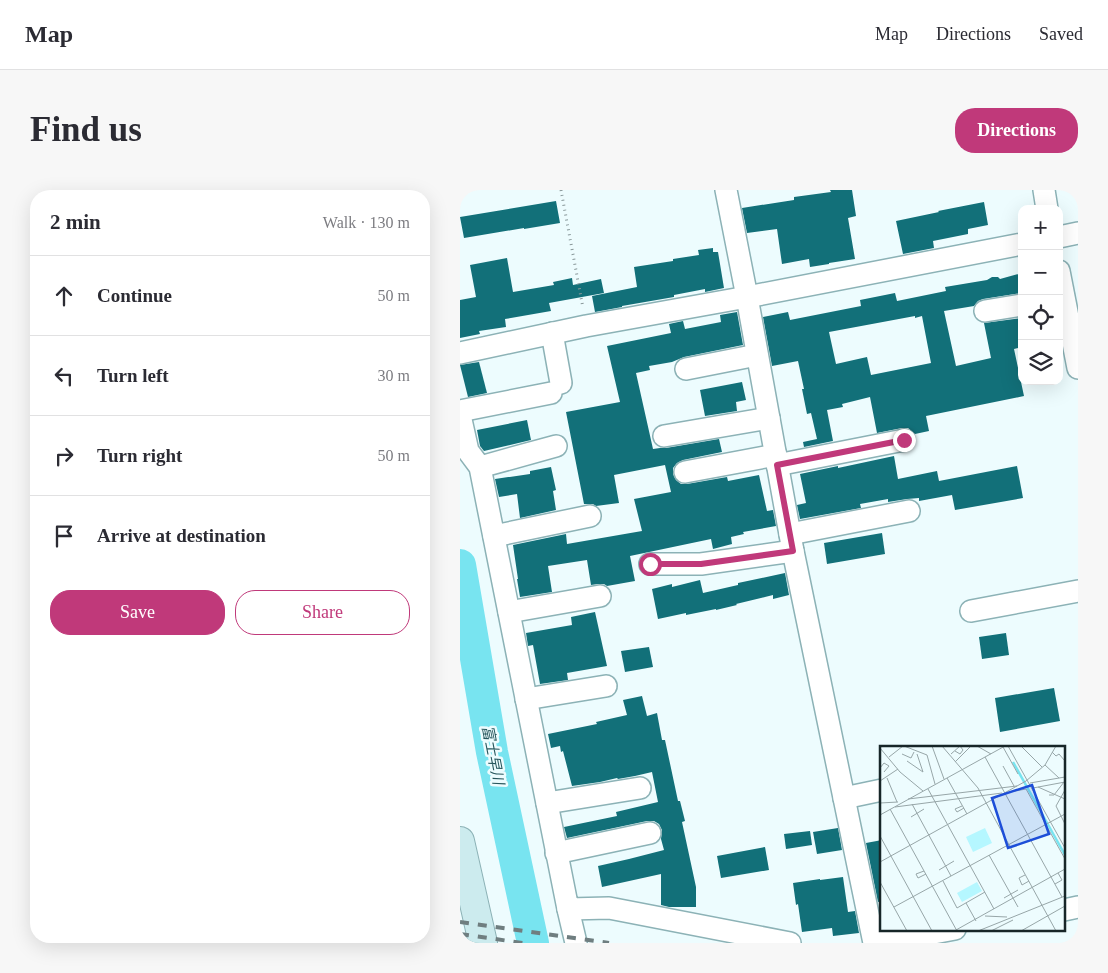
<!DOCTYPE html>
<meta charset="utf-8">
<style>
:root{--surface:#fff;--page:#f7f7f7;--text:#2b2b33;--muted:#7c7c81;--line:#e1e1e2;--accent:#c0397a}
body{margin:0;font-family:"Times New Roman","Noto Sans JP",serif;background:var(--page);color:var(--text)}
.controls{position:absolute;right:15px;top:15px;display:grid;overflow:hidden;border-radius:10px;box-shadow:0 5px 20px #0002}
.controls button{width:45px;height:45px;display:grid;place-items:center;padding:0;border:0;border-bottom:1px solid var(--line);background:var(--surface);color:var(--text);font:25px sans-serif}
.stop{position:absolute;width:15px;height:15px;margin:-11px;border:4px solid #c0397a;border-radius:50%;background:#fff}
.stop.end{background:#c0397a;border-color:#fff;box-shadow:0 1px 5px #0008}
.list{margin:0;padding:0;list-style:none}
h2{display:flex;justify-content:space-between;align-items:center;height:65px;margin:0;padding:0 20px;font-size:21px}
h2 small{font-size:16px;font-weight:400;color:var(--muted)}
.list li{display:grid;grid-template-columns:32px 1fr auto;gap:15px;align-items:center;box-sizing:border-box;height:80px;padding:0 20px;border-top:1px solid var(--line)}
.list b{display:block;font-size:19px;white-space:nowrap}
.list em{font-size:16px;font-style:normal;color:var(--muted)}
.actions{display:flex;gap:10px;padding:15px 20px}
.actions a{flex:1;padding:11px 0;border:1px solid var(--accent);border-radius:20px;text-align:center;font-size:18px;color:var(--accent)}
.actions .main{background:var(--accent);color:#fff}
.icon{flex:none;width:28px;height:28px;fill:none;stroke:currentColor;stroke-width:2;stroke-linecap:round;stroke-linejoin:round}
.map{position:relative;flex:none;width:618px;height:753px;overflow:hidden;border-radius:20px}
header{display:flex;align-items:center;gap:30px;box-sizing:border-box;height:70px;padding:0 25px;background:var(--surface);border-bottom:1px solid var(--line)}
header strong{font-size:24px}
nav{display:flex;gap:28px;margin-inline-start:auto;font-size:18px}
.intro{display:flex;align-items:center;justify-content:space-between;box-sizing:border-box;height:120px;padding:0 30px}
h1{margin:0;font-size:35px}
.button{padding:12px 22px;border-radius:20px;background:var(--accent);color:#fff;font-size:18px;font-weight:700}
main{display:flex;gap:30px;padding:0 30px}
aside{flex:1;background:var(--surface);border-radius:20px;box-shadow:0 5px 20px #0002}
.map>svg:first-child{display:block}
.lines{fill:none;stroke-linecap:round;stroke-linejoin:round}
.river{stroke:#78e4f0;stroke-width:32}
.building{fill:#127079;fill-rule:evenodd}
.street-casing{stroke:#8cb2b6;stroke-width:24}
.secondary-casing{stroke:#8cb2b6;stroke-width:30}
.path{stroke:#89989a;stroke-width:3;stroke-dasharray:1 4;stroke-linecap:butt}
.street{stroke:#fff;stroke-width:21}
.secondary{stroke:#ccebee;stroke-width:28}
.rail{stroke:#6f7e80;stroke-width:4;stroke-dasharray:9 9;stroke-linecap:butt}
.route{stroke:#c0397a;stroke-width:6}
.labels{text-anchor:middle;stroke-width:5;stroke-linejoin:round;paint-order:stroke}
.water-label{font-size:15px;font-style:italic;fill:#27565c;stroke:#edfcfe}
.inset-river{fill:none;stroke:#78e4f0;stroke-width:2.5}
.inset-road{fill:none;stroke:#97a6a8;stroke-width:1}
.view{fill:#1d4ed8;fill-opacity:0.15;stroke:#1d4ed8;stroke-width:2.5}
.inset-edge{fill:none;stroke:#172628;stroke-width:2.5}
</style>
<header>
<strong>Map</strong>
<nav><a>Map</a><a>Directions</a><a>Saved</a></nav>
</header>
<div class="intro"><h1>Find us</h1><a class="button">Directions</a></div>
<main>
<aside>
<h2>2 min<small>Walk · 130 m</small></h2>
<ul class="list">
<li><svg class="icon" aria-label="ahead" viewBox="0 0 24 24"><path d="M12 20V5M6 11l6-6 6 6"/></svg><div><b>Continue</b></div><em>50 m</em></li>
<li><svg class="icon" aria-label="left" viewBox="0 0 24 24"><path d="M17 20v-9H6M10 6l-5 5 5 5"/></svg><div><b>Turn left</b></div><em>30 m</em></li>
<li><svg class="icon" aria-label="right" viewBox="0 0 24 24"><path d="M7 20v-9h11M14 6l5 5-5 5"/></svg><div><b>Turn right</b></div><em>50 m</em></li>
<li><svg class="icon" aria-label="arrive" viewBox="0 0 24 24"><path d="M6 21V4h12l-3 4 3 4H6"/></svg><div><b>Arrive at destination</b></div></li>
</ul>
<div class="actions"><a class="main">Save</a><a>Share</a></div>
</aside>
<div class="map">
<svg width="618" height="753" viewBox="0 0 618 753">
<rect width="100%" height="100%" fill="#edfcfe"/>
<g class="lines">
<path class="river" d="M0 375 32 562 73 753"/>
</g>
<g class="building">
<path d="M370 0H392L396 26 388 28 395 69 369 73V74L350 77 349 69 322 74 317 39 287 43 282 18 334 10V7L371 2Z"/>
<path d="M96 11 100 33 64 39V38L4 48 0 27Z"/>
<path d="M524 12 528 35 508 39V44L473 51 474 58 443 64 436 31 479 22 478 21Z"/>
<path d="M253 58V62H258L264 98 245 102V99L214 105V107L162 116V117L135 122 132 106 177 97 174 77 213 71V69L239 65 238 60Z"/>
<path d="M47 68 53 102 94 95 93 92 112 88 113 95 141 89 144 103 89 113 91 121 45 129 46 137 19 141 20 144 0 148V110L16 107 10 75Z"/>
<path d="M562 83V103L523 109 518 111 514 116 484 121 496 176 531 168 524 133 562 128V157L554 159 564 206 466 226 469 241 455 244 448 238H442L417 243 410 207 382 214 383 217 367 220 373 251 344 257 343 252 357 249 351 223 347 224 342 199H344L338 171 312 176 303 127 328 122 330 130 401 116 400 110 435 103 437 111 486 101 485 97 527 90 532 87H538L540 89ZM455 126V128L462 126 471 173 411 185 407 167 376 174 369 142Z"/>
<path d="M277 122 283 155 224 167 212 172 189 176 190 180 176 183 193 259 200 258H206L259 249 262 262 223 270 217 273 213 278V284L216 290 221 294H227L267 287 268 291 299 285 307 321 313 320 316 336 283 342 284 344 271 347 272 354 253 359 251 349 170 366 175 391 147 396 144 394H138L131 395 127 370 88 376 92 402 60 407 57 389H58L53 355 106 344 107 354 182 341 174 309 211 302 205 275 154 285 159 313 136 316 133 314H124L106 222 160 212 147 156 211 143 209 134 223 131 225 139 261 132 260 125Z"/>
<path d="M19 172 27 203 8 207 0 175Z"/>
<path d="M282 192 286 210 276 212 277 221 245 226 240 200Z"/>
<path d="M67 230 71 250 24 261 20 256 17 240Z"/>
<path d="M434 266 438 289 477 281 479 291 557 276 563 308 495 320 492 305 459 311V308L447 309 428 312V309L400 314 401 318 340 329 337 315 346 313 340 284 378 276V278Z"/>
<path d="M91 277 96 300 93 301 96 320 60 328 57 304 39 307 35 289 70 284V281Z"/>
<path d="M422 343 425 364 367 374 364 353Z"/>
<path d="M325 383 329 405 313 409V405L276 414 277 415 256 420V419L226 425V423L198 429 192 399 212 394V397L240 390 243 403 278 395V393Z"/>
<path d="M135 422 147 476 107 483 108 490 80 494 73 455 68 456 66 443 112 435 111 427Z"/>
<path d="M546 443 549 465 522 469 519 447Z"/>
<path d="M189 457 193 477 165 482 161 461Z"/>
<path d="M594 498 600 531 540 542 535 508Z"/>
<path d="M182 506 187 526 197 523 202 550H205L218 611H220L225 631 222 632 236 697V717H209L201 715V684L142 697 138 676 169 669 204 660 201 649 202 640 199 634 194 631H187L107 648 104 637 157 626 156 622 198 612 192 582 175 586 158 589 157 588 140 592 112 596 103 561 101 562 100 556 91 558 88 544 137 534 136 532 167 525 163 510Z"/>
<path d="M378 638 382 660 357 664 353 642Z"/>
<path d="M350 641 352 655 326 659 324 644Z"/>
<path d="M422 650V711L418 712 406 653Z"/>
<path d="M305 657 309 680 261 688 257 666Z"/>
<path d="M383 687 388 722 395 721 399 743 373 746 372 738 342 742 338 714 336 715 333 693 360 689V690Z"/>
</g>
<g class="lines">
<g class="street-casing">
<g id="street">
<path d="M266 0 287 107 333 361 414 753"/>
<path d="M584 0 587 19"/>
<path d="M599 47 618 43"/>
<path d="M599 81 618 178"/>
<path d="M525 121 562 115"/>
<path d="M92 143 101 193"/>
<path d="M0 163 126 136 287 107 562 54"/>
<path d="M226 179 297 165"/>
<path d="M0 221 91 203"/>
<path d="M0 225 8 261 20 277 108 719 149 718 330 753"/>
<path d="M204 246 309 228"/>
<path d="M317 275 444 250"/>
<path d="M20 277 96 256"/>
<path d="M225 282 316 265"/>
<path d="M330 344 449 321"/>
<path d="M34 346 130 326"/>
<path d="M190 374H241L333 361"/>
<path d="M511 421 618 401"/>
<path d="M49 422 140 406"/>
<path d="M66 509 146 496"/>
<path d="M384 608 422 600"/>
<path d="M87 613 180 598"/>
<path d="M96 663 190 643"/>
<path d="M108 719 116 753"/>
<path d="M604 720 618 717"/>
<path d="M419 753 495 739"/>
</g>
</g>
<g class="secondary-casing">
<path id="secondary" d="M0 651 23 753"/>
</g>
<path class="path" d="M101 0 123 118"/>
<use href="#street" class="street"/>
<use href="#secondary" class="secondary"/>
<g class="rail">
<path d="M0 732 149 753"/>
<path d="M0 744 63 753"/>
</g>
</g>
<g class="lines">
<path class="route" d="M190 374H241L333 361 317 275 444 250"/>
</g>
<g class="labels">
<g class="water-label">
<text transform="translate(33 565) rotate(79)" y="5">富士早川</text>
</g>
</g>
<g transform="translate(420 556)">
<rect width="185" height="185" fill="#edfcfe"/>
<path d="M105 82 112 97 93 106 86 91ZM97 136 102 145 82 156 77 147Z" fill="#b5f7ff"/>
<path class="inset-river" d="M133 16 185 109"/>
<path class="inset-road" d="M24 0 47 9 55 38M52 0 64 33M62 0 98 42 176 185M97 0 111 8M128 0 185 102M141 0 162 21M123 1 138 28M0 2 20 26 43 45M172 6 176 10 179 8 185 15M22 8 31 12 34 6M71 8 80 0 83 4 80 8 75 5M9 11 23 0M105 11 182 151M27 15 43 26 37 8M75 16 91 0M165 19 179 32M123 20 134 40M0 22 4 17 9 20 4 26M7 32 17 56M67 32 87 68M0 35 18 23M150 37 185 31M158 41 185 53M153 42 185 36M48 43 114 163M185 44 176 60 185 78M130 46 146 43 185 113M169 49H174L184 36M28 53 137 40M0 57 18 56M32 58 71 130M82 60 75 63 77 66 84 62M15 61 122 47M10 63 77 185M0 69 125 0M31 71 44 63M0 90 52 185M109 109 138 161M0 116 146 35 165 19 176 0M59 124 74 115M44 125 36 128 38 132 46 128M145 129 139 132 142 139 149 135M63 135 77 162 105 146M0 136 27 185M175 138 182 134 178 127M124 152 138 144M86 157 96 175M14 161 185 68M105 170 127 171M76 184 185 123M98 185 185 150M111 185 133 174M141 185 185 160"/>
<path class="view" d="M152 39 169 88 128 102 112 52Z"/>
<rect width="185" height="185" class="inset-edge"/>
</g>
</svg>
<div class="controls">
<button>+</button>
<button>−</button>
<button><svg class="icon" aria-label="locate" viewBox="0 0 24 24"><circle cx="12" cy="12" r="6"/><path d="M12 2v4M12 18v4M2 12h4M18 12h4"/></svg></button>
<button><svg class="icon" aria-label="layers" viewBox="0 0 24 24"><path d="M12 4l9 5-9 5-9-5zM3 14l9 5 9-5"/></svg></button>
</div>
<div class="stop" style="left:190px;top:374px"></div>
<div class="stop end" style="left:444px;top:250px"></div>
</div>
</main>
